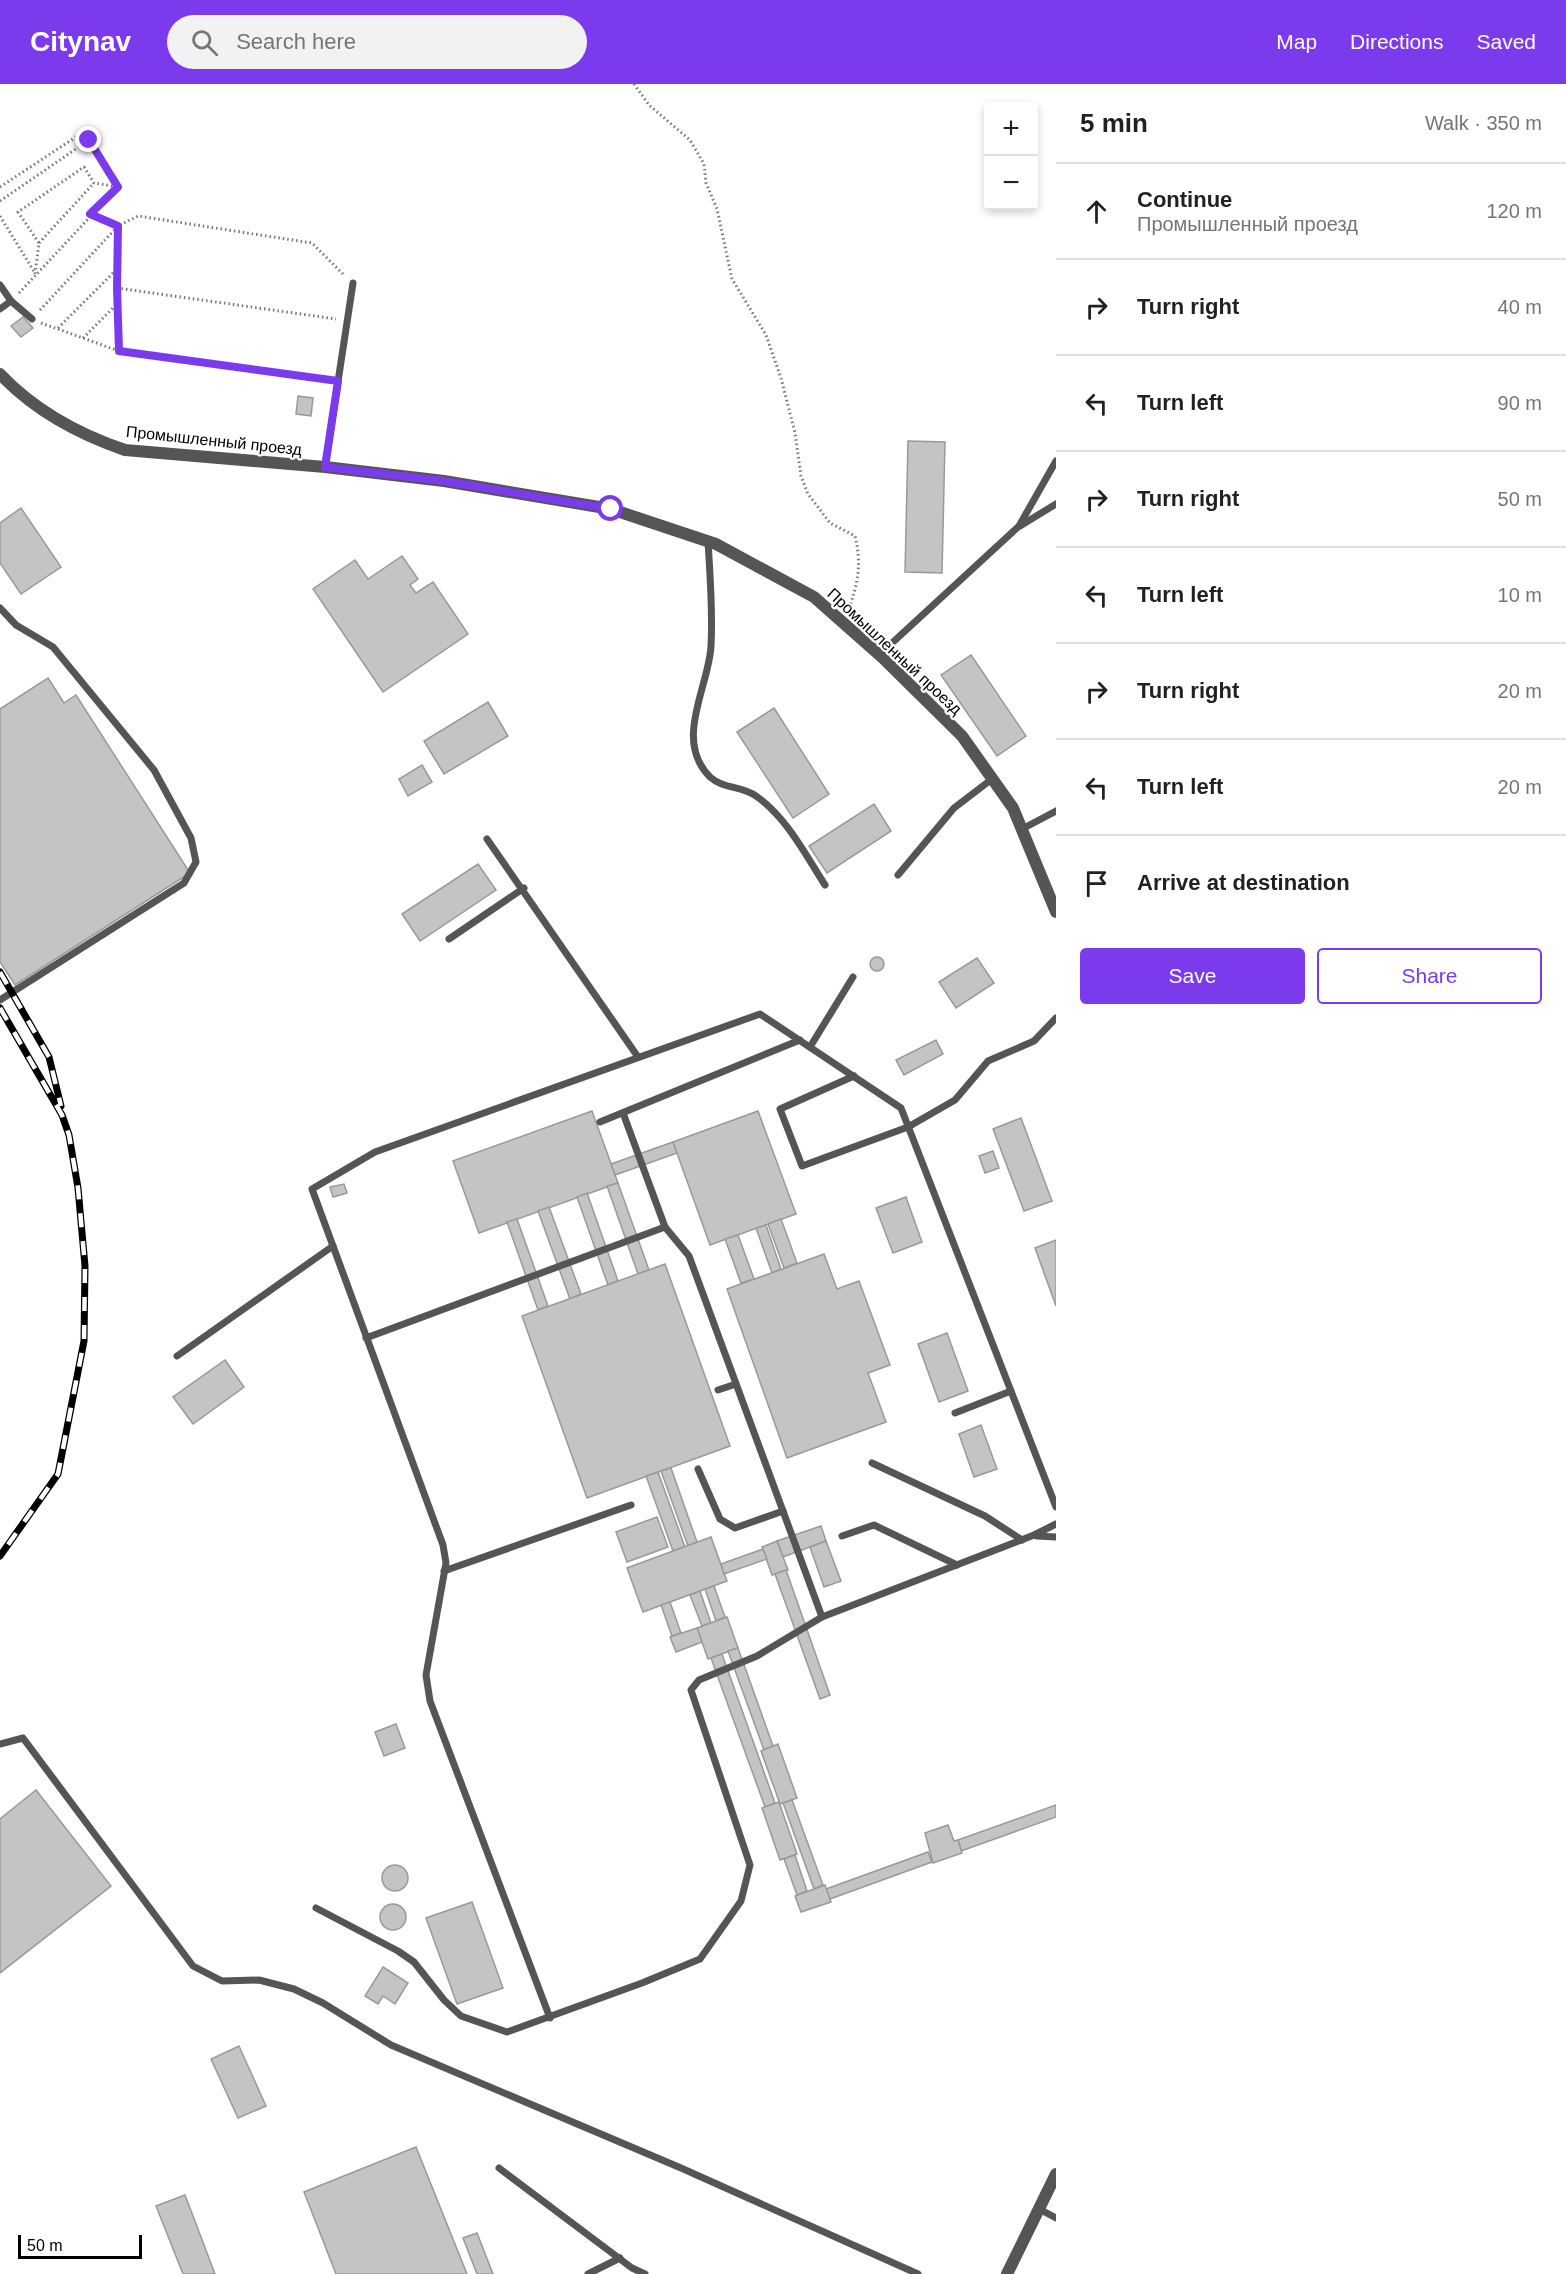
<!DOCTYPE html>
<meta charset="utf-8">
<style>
:root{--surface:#fff;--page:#f2f2f2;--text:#202124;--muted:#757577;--line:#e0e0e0;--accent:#7c3aed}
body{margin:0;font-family:Helvetica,sans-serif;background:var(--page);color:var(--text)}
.controls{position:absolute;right:18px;top:18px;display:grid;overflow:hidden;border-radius:6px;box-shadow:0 3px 9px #0003}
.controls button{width:54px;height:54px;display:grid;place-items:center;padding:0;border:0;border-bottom:2px solid var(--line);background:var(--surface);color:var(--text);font:30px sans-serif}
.scale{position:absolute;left:18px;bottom:15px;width:124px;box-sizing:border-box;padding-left:6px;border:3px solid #000;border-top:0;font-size:16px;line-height:21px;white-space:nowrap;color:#000;-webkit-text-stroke:4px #fff;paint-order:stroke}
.stop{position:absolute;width:18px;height:18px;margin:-14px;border:4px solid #7c3aed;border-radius:50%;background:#fff}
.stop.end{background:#7c3aed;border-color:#fff;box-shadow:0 2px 6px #0008}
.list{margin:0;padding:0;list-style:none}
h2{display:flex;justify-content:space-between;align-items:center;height:78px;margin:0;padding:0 24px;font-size:26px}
h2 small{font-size:20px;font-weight:400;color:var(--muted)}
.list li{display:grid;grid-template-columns:39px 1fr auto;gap:18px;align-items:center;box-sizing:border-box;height:96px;padding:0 24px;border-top:2px solid var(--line)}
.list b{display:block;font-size:22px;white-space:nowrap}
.list p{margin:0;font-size:20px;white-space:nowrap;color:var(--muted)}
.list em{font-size:20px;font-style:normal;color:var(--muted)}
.actions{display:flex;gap:12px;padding:18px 24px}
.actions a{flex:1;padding:14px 0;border:2px solid var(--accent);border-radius:6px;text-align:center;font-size:21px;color:var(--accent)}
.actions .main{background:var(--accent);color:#fff}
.icon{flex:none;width:33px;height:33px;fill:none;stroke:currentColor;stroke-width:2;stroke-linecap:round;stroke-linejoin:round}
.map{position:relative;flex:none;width:1056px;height:2190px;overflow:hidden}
header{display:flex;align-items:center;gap:36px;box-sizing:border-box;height:84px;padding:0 30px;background:var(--accent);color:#fff}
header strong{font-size:28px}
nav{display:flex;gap:33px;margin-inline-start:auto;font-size:21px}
.search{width:420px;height:54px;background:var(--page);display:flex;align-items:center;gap:15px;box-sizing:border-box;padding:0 21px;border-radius:33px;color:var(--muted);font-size:22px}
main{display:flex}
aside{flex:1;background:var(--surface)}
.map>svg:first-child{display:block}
.building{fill:#c4c4c4;stroke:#999;stroke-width:1.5}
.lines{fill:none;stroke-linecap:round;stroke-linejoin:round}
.path{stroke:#777;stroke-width:3;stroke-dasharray:1.5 3;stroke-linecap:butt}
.service{stroke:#555;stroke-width:7}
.minor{stroke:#555;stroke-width:12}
.rail-casing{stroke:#000;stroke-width:7}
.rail{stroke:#fff;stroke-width:4.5;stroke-dasharray:14;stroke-linecap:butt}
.route{stroke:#7c3aed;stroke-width:8}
.labels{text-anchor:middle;stroke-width:4.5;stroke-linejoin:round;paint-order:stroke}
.street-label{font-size:16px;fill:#000;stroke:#fff}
</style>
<header>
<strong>Citynav</strong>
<div class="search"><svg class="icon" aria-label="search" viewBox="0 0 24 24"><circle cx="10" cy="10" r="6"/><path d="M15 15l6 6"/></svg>Search here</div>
<nav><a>Map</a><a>Directions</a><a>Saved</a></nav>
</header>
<main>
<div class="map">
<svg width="1056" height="2190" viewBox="0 0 1056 2190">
<rect width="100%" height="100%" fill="#fff"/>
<g class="building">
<path d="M23 233 33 244 21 253 11 242Z"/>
<path d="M298 312 313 314 311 332 296 330Z"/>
<path d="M908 357 945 358 942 489 905 488Z"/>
<path d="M21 424 61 483 21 510 0 479V439Z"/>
<path d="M402 472 418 495 410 501 416 509 433 498 468 550 383 608 313 505 355 476 368 495Z"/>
<path d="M971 571 1026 652 997 672 941 591Z"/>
<path d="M48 594 64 619 76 611 190 789 15 901 0 878V625Z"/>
<path d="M488 618 508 652 444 690 424 657Z"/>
<path d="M774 624 829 710 793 734 737 648Z"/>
<path d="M422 681 432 698 408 712 399 695Z"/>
<path d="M874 720 891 747 827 789 809 762Z"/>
<path d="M478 780 496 806 420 857 402 830Z"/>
<circle cx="877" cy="880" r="7"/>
<path d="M977 874 994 899 956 924 939 898Z"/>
<path d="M936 956 943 970 904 991 896 976Z"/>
<path d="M592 1027 618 1099 479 1149 453 1077Z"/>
<path d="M758 1027 796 1130 710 1161 673 1058Z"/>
<path d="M1021 1034 1052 1117 1024 1127 993 1045Z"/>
<path d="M673 1058 677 1069 615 1091 611 1080Z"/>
<path d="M993 1067 999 1084 985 1089 979 1072Z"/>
<path d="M618 1099 649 1186 638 1190 607 1102Z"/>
<path d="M344 1100 347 1109 333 1113 330 1103Z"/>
<path d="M587 1109 618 1197 608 1201 577 1113Z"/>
<path d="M906 1113 922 1158 893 1169 876 1124Z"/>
<path d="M549 1123 581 1210 570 1215 538 1127Z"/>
<path d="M517 1135 548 1222 538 1226 507 1138Z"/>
<path d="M781 1135 797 1179 784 1184 768 1140Z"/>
<path d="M766 1141 781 1185 772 1189 756 1144Z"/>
<path d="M738 1151 754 1195 741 1199 725 1155Z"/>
<path d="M1056 1156V1222L1035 1164Z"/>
<path d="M824 1170 837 1205 859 1197 890 1281 868 1289 886 1338 787 1374 727 1205Z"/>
<path d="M665 1180 730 1362 587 1414 522 1232Z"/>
<path d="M947 1249 968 1307 939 1318 918 1260Z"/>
<path d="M225 1276 244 1303 193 1340 173 1313Z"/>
<path d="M981 1341 997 1385 974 1393 959 1350Z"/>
<path d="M671 1384 697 1458 688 1462 661 1387Z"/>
<path d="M658 1388 685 1463 673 1467 646 1392Z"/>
<path d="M657 1433 668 1463 627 1478 616 1448Z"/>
<path d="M821 1442 826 1457 783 1473 777 1457Z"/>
<path d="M711 1453 727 1497 643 1528 627 1484Z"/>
<path d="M777 1457 788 1486 772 1491 762 1463Z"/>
<path d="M826 1457 841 1497 824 1503 810 1463Z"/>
<path d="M763 1465 767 1475 724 1490 721 1480Z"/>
<path d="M786 1486 830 1611 820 1615 775 1490Z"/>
<path d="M714 1502 725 1533 716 1537 705 1505Z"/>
<path d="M700 1507 711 1539 702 1542 690 1511Z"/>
<path d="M670 1518 681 1549 672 1552 661 1521Z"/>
<path d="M727 1533 738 1564 708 1575 697 1544Z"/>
<path d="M697 1544 702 1558 676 1568 670 1553Z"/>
<path d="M738 1564 773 1662 764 1666 728 1567Z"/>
<path d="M722 1570 775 1719 765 1723 711 1574Z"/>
<path d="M396 1640 405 1664 384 1672 375 1648Z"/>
<path d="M778 1660 797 1714 780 1720 761 1667Z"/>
<path d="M36 1706 111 1802 0 1889V1735Z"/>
<path d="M792 1716 823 1801 814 1805 783 1719Z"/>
<path d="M779 1718 797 1770 780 1776 762 1724Z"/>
<path d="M1056 1721V1733L961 1767 958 1756Z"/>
<path d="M948 1741 954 1757 958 1756 962 1769 933 1779 925 1749Z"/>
<path d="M928 1768 932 1778 830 1815 826 1805Z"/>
<path d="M795 1771 807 1807 797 1811 784 1775Z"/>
<circle cx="395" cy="1794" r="13"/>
<path d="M825 1801 831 1818 801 1828 795 1812Z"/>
<path d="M472 1818 503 1904 457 1920 426 1834Z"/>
<circle cx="393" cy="1833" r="13"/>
<path d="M383 1883 408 1899 395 1920 383 1912 378 1920 365 1912Z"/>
<path d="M239 1962 266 2022 238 2034 211 1975Z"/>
<path d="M416 2063 467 2190H336L304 2108Z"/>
<path d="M185 2111 215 2190H183L156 2122Z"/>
<path d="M477 2149 493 2190H477L463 2154Z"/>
</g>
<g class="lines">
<g class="path">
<path d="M634 0 649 21 690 56 704 80 706 99 717 125 732 195 766 251 781 294 795 349 801 392 808 410 830 439 855 452C862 480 858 500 848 527"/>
<path d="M0 103 85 47 118 103"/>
<path d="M0 117 89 56"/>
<path d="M90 131 118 142"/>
<path d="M0 132 35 189"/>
<path d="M118 143 116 186 119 267"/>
<path d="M39 159 94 99"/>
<path d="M35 190 39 159 18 128 84 83 94 99 118 103"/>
<path d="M117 204 336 235"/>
<path d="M19 209 118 103"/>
<path d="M40 226 118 142 138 132 312 159 345 192"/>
<path d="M41 239 119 267 140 272 327 295"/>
<path d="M58 244 116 186"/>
<path d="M83 254 117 220"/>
</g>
<g class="service">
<path d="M0 201 11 217 32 235"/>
<path d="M0 225 11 217"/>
<path d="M325 383 353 199"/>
<path d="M1020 442 1056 420"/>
<path d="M708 457C710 492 713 527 711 562 709 603 673 656 710 693 723 705 743 702 756 712 787 734 805 770 825 801"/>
<path d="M0 524 16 541 53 563 154 686 191 754 196 778 184 799 0 916"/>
<path d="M879 571 1019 442 1056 377"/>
<path d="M1022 745 1056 727"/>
<path d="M487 755 638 973"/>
<path d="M898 791 954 724 992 695"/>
<path d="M449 855 524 804"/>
<path d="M810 963 853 893"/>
<path d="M854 992 780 1025 802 1082 908 1043 955 1016 988 977 1034 957 1056 934"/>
<path d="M623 1029 665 1143 689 1172 822 1533"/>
<path d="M600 1038 800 956"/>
<path d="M366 1254 665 1143"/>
<path d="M177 1272 333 1162"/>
<path d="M718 1306 736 1300"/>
<path d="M955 1329 1011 1307"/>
<path d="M872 1379 985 1432 1022 1456"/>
<path d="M698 1385 720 1435 735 1444 783 1427"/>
<path d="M842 1452 874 1441 957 1481"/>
<path d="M1037 1452 1056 1453"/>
<path d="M444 1487 631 1421"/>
<path d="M0 1660 23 1654 193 1882 222 1897 259 1896 294 1905 323 1919 391 1961 681 2084 918 2190"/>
<path d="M316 1824 398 1867 414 1878 444 1916 461 1932 507 1948 642 1899 700 1875 741 1817 750 1781 691 1606 699 1596 757 1572 822 1533 1034 1451 1056 1440"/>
<path d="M550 1934 430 1617 426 1591 446 1479 443 1461 312 1105 375 1068 760 930 901 1024 1056 1423"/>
<path d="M499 2084 632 2184 645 2190"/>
<path d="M1039 2125 1056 2134"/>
<path d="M588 2190 620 2174"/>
</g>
<g class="minor">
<path d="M0 290C34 326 78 350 125 366L325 383 444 397 611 425 716 460 814 513 883 574 962 652 1013 724 1056 828"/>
<path d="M1007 2190 1056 2090"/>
</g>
<g class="rail-casing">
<g id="rail">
<path d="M0 888 49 973 61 1022"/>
<path d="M0 924 62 1031 69 1051 78 1104 85 1182 84 1257 58 1390 0 1472"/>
</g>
</g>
<use href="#rail" class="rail"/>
</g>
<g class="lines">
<path class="route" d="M89 56 118 103 90 130 118 142 117 204 119 267 338 297 325 383 444 397 611 425"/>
</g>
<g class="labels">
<g class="street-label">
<text transform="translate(214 356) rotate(6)" y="6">Промышленный проезд</text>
<text transform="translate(895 567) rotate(43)" y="6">Промышленный проезд</text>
</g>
</g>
</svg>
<div class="controls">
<button>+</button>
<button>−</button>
</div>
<div class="scale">50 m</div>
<div class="stop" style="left:611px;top:425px"></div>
<div class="stop end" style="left:89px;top:56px"></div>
</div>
<aside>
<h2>5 min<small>Walk · 350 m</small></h2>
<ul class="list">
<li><svg class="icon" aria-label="ahead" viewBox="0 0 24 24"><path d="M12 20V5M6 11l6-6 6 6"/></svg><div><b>Continue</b><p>Промышленный проезд</p></div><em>120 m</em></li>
<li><svg class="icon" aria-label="right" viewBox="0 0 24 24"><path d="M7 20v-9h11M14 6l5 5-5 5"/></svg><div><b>Turn right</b></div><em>40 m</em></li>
<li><svg class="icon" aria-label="left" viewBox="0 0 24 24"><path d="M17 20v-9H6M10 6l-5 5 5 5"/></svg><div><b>Turn left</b></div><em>90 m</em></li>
<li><svg class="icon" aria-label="right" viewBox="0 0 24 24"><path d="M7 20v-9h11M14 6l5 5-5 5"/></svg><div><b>Turn right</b></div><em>50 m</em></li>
<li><svg class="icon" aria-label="left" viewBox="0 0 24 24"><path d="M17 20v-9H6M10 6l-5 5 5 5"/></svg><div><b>Turn left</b></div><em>10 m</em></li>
<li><svg class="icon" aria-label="right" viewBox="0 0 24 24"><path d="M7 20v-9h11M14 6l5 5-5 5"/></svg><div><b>Turn right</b></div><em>20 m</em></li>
<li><svg class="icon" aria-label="left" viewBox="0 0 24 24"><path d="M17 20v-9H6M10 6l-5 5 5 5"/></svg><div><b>Turn left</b></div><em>20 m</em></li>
<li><svg class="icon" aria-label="arrive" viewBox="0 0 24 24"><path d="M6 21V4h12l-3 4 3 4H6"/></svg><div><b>Arrive at destination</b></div></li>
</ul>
<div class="actions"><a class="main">Save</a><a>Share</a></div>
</aside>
</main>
